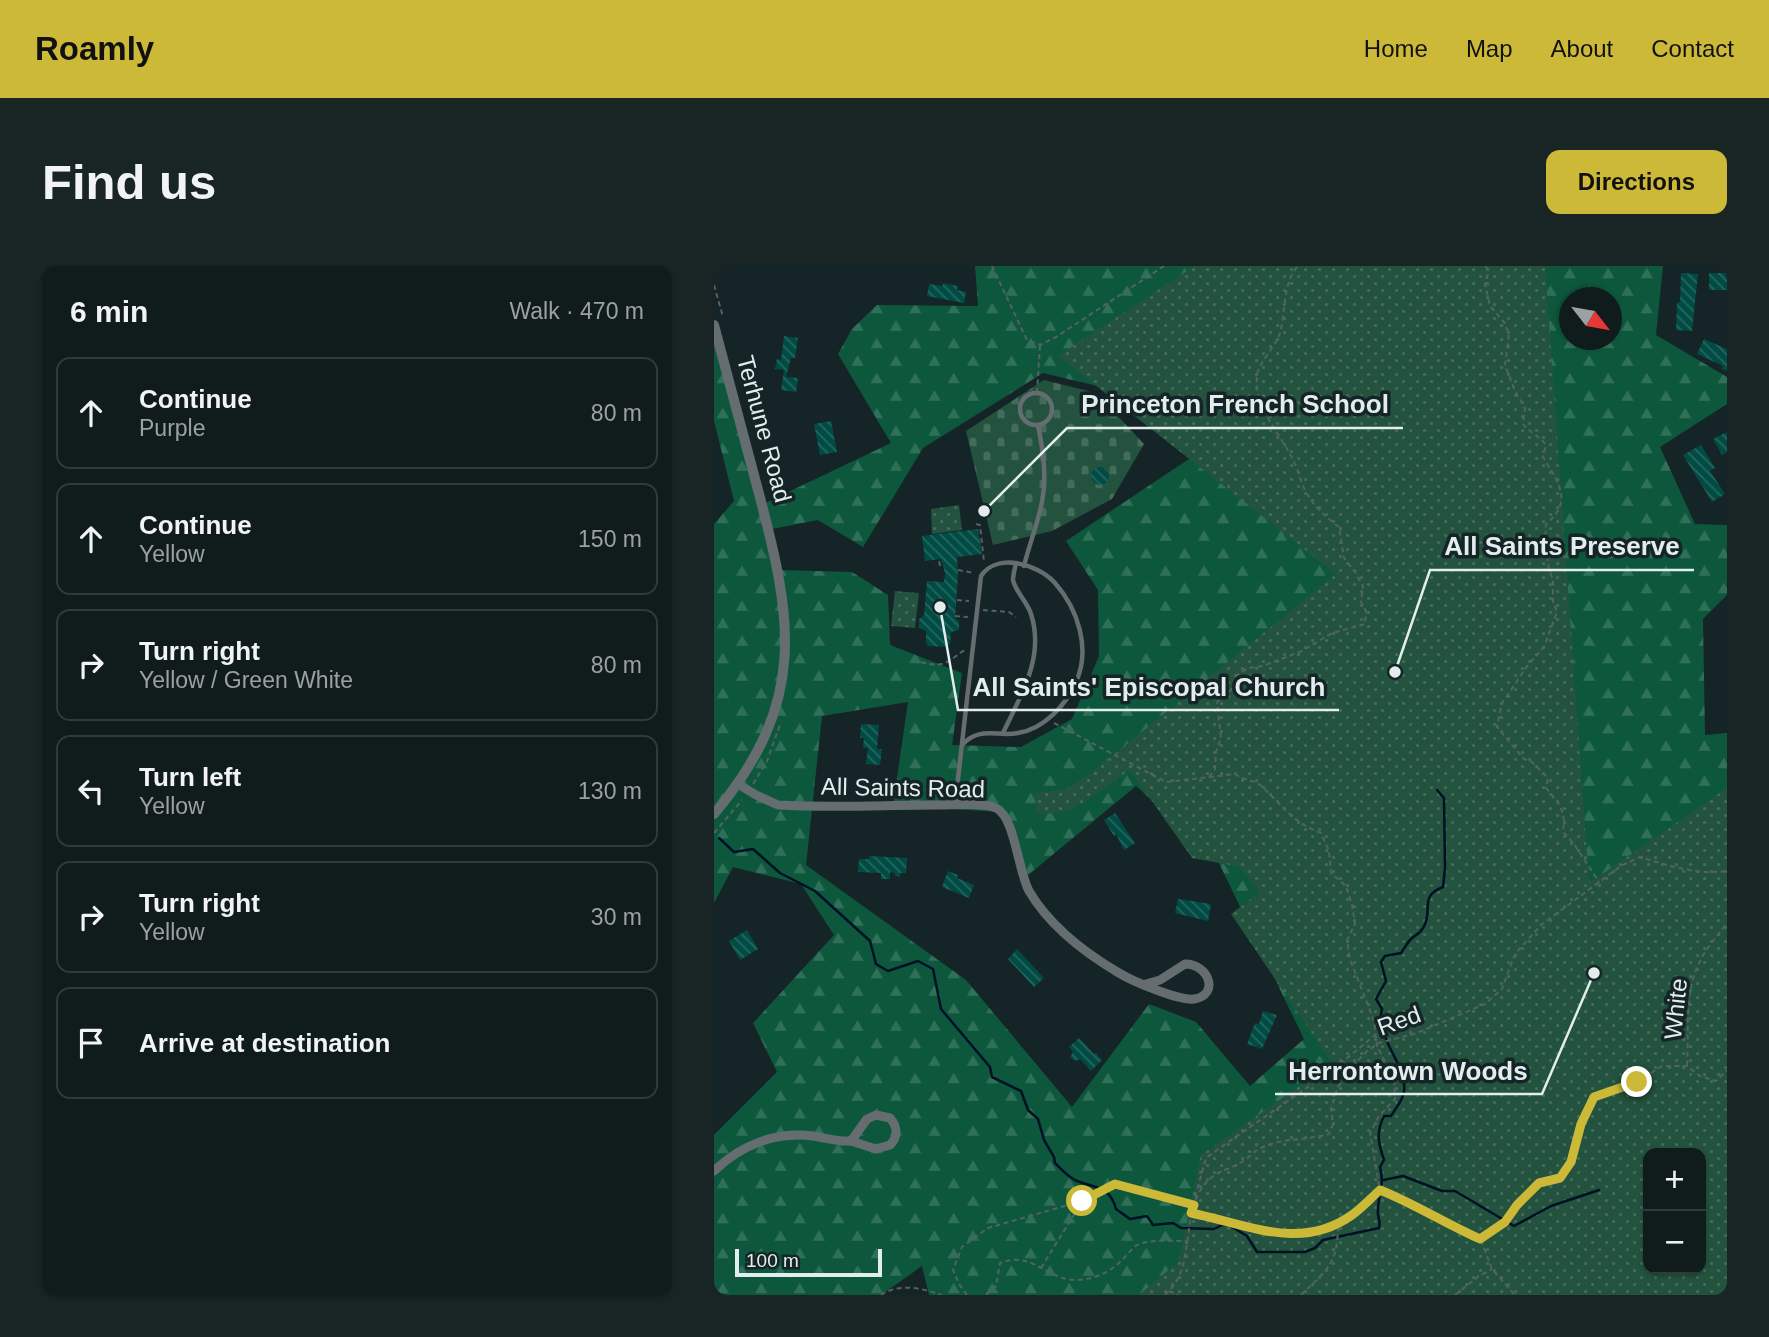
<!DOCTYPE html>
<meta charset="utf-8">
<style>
:root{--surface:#101b1c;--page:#192425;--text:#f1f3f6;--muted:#9ca1a3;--line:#30393b;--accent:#cdb938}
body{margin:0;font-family:Arial,sans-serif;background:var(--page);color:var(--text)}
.controls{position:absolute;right:21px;bottom:21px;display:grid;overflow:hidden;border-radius:14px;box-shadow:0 2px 5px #0004}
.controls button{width:63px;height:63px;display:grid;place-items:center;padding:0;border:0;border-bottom:2px solid var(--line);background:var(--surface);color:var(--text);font:35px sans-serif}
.compass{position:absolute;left:845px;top:21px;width:63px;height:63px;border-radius:50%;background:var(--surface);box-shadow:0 2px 5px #0004;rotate:121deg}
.scale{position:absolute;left:21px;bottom:18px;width:147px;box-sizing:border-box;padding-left:7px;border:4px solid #e3edee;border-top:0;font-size:19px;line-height:24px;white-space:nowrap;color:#e3edee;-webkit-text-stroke:5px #152426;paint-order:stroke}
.stop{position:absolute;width:21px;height:21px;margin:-16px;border:5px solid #cdb938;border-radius:50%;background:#fff}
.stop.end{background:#cdb938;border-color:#fff;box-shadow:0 2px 7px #0008}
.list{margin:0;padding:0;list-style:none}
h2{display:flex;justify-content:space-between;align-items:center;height:91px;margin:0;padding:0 28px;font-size:30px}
h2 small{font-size:23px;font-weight:400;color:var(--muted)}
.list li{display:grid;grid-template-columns:46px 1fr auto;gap:21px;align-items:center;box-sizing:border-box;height:112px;margin:0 14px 14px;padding:0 14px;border:2px solid var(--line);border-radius:14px}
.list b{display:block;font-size:26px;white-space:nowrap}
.list p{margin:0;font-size:23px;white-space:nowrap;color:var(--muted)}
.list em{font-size:23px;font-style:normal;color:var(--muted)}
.icon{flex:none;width:38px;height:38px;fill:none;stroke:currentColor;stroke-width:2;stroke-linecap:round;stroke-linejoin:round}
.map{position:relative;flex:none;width:1013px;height:1029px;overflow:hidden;border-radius:14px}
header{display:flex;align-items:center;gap:42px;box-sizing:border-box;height:98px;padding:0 35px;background:var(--accent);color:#111}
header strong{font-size:33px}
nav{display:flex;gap:38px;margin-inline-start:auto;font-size:24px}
.intro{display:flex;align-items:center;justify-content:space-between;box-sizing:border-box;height:168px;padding:0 42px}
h1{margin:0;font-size:49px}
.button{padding:18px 32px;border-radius:14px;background:var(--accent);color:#111;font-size:24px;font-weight:700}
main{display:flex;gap:42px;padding:0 42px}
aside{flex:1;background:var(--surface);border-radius:14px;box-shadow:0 2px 5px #0004}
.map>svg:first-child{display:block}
.forest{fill:url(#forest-firs);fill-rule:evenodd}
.cemetery{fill:url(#cemetery-stones)}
.park{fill:url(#park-dots);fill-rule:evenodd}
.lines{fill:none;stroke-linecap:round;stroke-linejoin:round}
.stream{stroke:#001125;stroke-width:2.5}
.building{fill:url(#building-back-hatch)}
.path{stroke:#546263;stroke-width:2;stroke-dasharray:5 3.5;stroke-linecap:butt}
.service{stroke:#666d70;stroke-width:4.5}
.minor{stroke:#666d70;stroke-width:9}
.tertiary{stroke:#666d70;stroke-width:10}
.route{stroke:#cdb938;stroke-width:9}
.labels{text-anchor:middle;stroke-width:7;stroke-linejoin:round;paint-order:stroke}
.street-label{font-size:24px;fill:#e3edee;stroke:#152426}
.leader{fill:none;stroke:#e3edee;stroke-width:2.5}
.callout-dot{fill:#e3edee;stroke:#152426;stroke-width:2.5}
.callout-label{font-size:26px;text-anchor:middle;font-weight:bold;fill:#e3edee;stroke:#152426;stroke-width:7;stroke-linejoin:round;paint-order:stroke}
</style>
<header>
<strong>Roamly</strong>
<nav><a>Home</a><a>Map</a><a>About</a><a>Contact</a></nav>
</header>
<div class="intro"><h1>Find us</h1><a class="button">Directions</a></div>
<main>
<aside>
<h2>6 min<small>Walk · 470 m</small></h2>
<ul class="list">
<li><svg class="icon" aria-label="ahead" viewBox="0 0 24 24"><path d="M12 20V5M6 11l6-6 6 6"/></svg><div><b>Continue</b><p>Purple</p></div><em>80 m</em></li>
<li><svg class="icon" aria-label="ahead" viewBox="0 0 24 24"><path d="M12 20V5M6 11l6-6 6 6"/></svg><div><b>Continue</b><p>Yellow</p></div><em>150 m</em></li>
<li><svg class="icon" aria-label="right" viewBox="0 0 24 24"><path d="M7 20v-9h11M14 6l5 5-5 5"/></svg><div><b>Turn right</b><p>Yellow / Green White</p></div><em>80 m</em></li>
<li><svg class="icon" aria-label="left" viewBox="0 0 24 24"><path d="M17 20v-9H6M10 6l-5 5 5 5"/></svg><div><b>Turn left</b><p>Yellow</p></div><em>130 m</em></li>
<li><svg class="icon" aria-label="right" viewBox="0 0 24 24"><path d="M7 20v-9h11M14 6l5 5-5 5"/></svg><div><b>Turn right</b><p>Yellow</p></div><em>30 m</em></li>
<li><svg class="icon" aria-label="arrive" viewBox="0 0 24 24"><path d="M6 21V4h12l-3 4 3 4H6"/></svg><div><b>Arrive at destination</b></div></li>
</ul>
</aside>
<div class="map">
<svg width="1013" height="1029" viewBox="0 0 1013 1029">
<defs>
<pattern id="forest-firs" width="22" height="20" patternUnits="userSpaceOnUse" patternTransform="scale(1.75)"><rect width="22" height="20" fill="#0d583d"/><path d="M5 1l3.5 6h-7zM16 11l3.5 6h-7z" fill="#307059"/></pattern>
<pattern id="cemetery-stones" width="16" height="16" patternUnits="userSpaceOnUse" patternTransform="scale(1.75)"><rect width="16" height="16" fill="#23533e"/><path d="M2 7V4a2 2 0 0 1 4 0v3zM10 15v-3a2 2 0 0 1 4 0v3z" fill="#436c5a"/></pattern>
<pattern id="park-dots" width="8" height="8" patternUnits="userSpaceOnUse" patternTransform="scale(1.75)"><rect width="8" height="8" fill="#23533e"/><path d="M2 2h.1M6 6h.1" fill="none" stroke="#436c5a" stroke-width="1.8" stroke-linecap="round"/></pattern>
<pattern id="building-back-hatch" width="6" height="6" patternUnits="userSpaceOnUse" patternTransform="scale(1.75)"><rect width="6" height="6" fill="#004c45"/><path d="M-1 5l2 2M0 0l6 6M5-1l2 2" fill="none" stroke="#256660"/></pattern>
</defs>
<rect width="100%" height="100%" fill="#152426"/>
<path class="forest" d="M261 0H949L942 69 1013 111V138L946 181 981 258 1013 259V329L989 353 991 469 1013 467V1029H215L208 1000 167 1029H0V869L63 806 39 757 120 669 87 618 19 601 0 637V258L20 235 0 155V70L47 239 177 177 124 88 138 63 163 39 264 40ZM856 32H898V74H856ZM329 107 404 125 487 185 352 275 384 324 385 390 358 453 307 481 238 479 248 407 176 379 174 329 138 306 64 304 53 264 104 254 149 281 209 182ZM194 436 179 540 290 546 308 614 422 520 503 593 590 773 536 820 482 756 435 738 358 841 252 714 92 599 108 450ZM934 887H987V1003H934Z"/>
<path class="cemetery" d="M330 114 382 127 430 178 398 233 338 265 279 279 252 165Z"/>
<g class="park">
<path d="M480 0H831L875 617 1013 522V1029H425L465 995 487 889 618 797 517 648 545 627 527 601 478 592 416 504C382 526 366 549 322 548L321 527 353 523 376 508 622 308 344 90ZM987 887V1003H934V887Z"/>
<path d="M245 239 248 264 218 268 217 243Z"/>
<path d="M181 325 205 327 201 362 177 360Z"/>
</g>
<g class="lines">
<g class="stream">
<path d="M5 572 20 586 39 583 66 607 101 625 156 675 162 698 174 705 204 695 219 703 227 743 276 801 278 811 307 825 314 844 324 853 330 874 340 891 341 897C347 903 355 912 363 915 381 922 396 920 402 943L416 953 433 950 439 959 459 957 467 962 500 963 508 959H515L533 970 543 986H591L601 982 609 974 665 962C667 954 663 951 664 944 664 927 671 919 666 901L670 894C664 877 662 866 670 850H677C681 843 689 834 690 826 694 798 660 772 668 743L662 733 672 715 667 696 671 690 687 687C690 683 693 677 697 673 701 669 706 668 709 662 720 646 704 630 729 621L731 602 730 532 723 524"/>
<path d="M670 914 689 910 728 925H741L800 960 837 940 885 924"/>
</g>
</g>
<g class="building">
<path d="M967 7 984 8 978 65 962 64 963 36H966Z"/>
<rect x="995" y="7" width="18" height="17"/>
<path d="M229 17 244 20 243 24 252 26 250 37 213 30 215 18 229 20Z"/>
<path d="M70 70 84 72 81 92H77L72 111 84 112 82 126 67 124 70 104 61 103 63 93 67 94Z"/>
<path d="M990 73 1013 83V105L1008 103 1009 100 983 88Z"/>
<path d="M117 155 123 186 106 189 100 158Z"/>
<path d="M1013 166V186L1008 189 999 173Z"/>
<path d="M987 179 1001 202 996 205 1011 228 998 236 969 189Z"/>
<circle cx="386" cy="210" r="9"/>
<path d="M264 263 268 288 243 291 244 309 241 352 245 355V364L237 366 236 379H233V381L214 380 212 377V365L205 362V353L210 349 213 315 230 316 231 307 227 293 211 295 208 270Z"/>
<path d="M147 458 165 459 163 483H168L166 499 152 498 154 482H149L150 472H146Z"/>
<path d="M401 547 421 577 410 584 402 568 400 570 390 554Z"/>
<path d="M155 590 193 592 192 607H186V611L181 610V607L176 606V613H167V607L144 606 145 593H155Z"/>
<path d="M234 605 244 609 243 612 260 619 255 632 228 621Z"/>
<path d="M464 633 497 638 494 655 461 647Z"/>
<path d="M33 664 44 683 26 694 15 675Z"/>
<path d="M303 683 330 712 320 721 294 693Z"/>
<path d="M549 745 563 749 548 783 533 778 541 757 545 758Z"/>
<path d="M365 772 380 788 382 787 388 794 377 805 366 793 361 795 356 791 359 786 355 781Z"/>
</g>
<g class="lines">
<g class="path">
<path d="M278 0 313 74 326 79 342 71 450 0"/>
<path d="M772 0 774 8 771 18 776 40 790 56 795 68 791 99 801 125 811 142 809 158C816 167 826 170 832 179L829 191C844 216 860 235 832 258L831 276 835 303 839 314V336L843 346 830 381 814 399 788 437 783 461 810 493 818 496 834 512 832 522C846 539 852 544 849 566L860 578 885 616"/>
<path d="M0 19 9 51"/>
<path d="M323 127 326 80"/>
<path d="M262 258 266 259 270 296"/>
<path d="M226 300 225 294 227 293"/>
<path d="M244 304 260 307"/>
<path d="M243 334 255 335"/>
<path d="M269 344 295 346 302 351"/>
<path d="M241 350 254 351"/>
<path d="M207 396C231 403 234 395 252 383"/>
<path d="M340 457 452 516 521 508C529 514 539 514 546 519 568 538 578 557 607 567L615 585 617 607 632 620 638 638 641 658 633 674 636 693 660 755 663 780 680 813 681 833 665 850 656 867 666 924"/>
<path d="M495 511 501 503 502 486 507 472 503 436 519 422 522 410 534 402 549 400 588 385 618 367 651 358 652 345 647 336 649 320 641 306 630 292 625 261C612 251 600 241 592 226 587 217 585 206 580 196 567 168 539 141 543 109 544 98 562 80 566 67 572 45 568 18 584 0"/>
<path d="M39 518 53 495 67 456"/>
<path d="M0 567 28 534"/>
<path d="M973 799C975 771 971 734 981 707 987 688 1001 673 1013 657"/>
<path d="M667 924C701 937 731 958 765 973"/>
<path d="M481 931 492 892C548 851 608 815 661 769"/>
<path d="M477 947C535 958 582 985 637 950 647 943 656 933 666 924"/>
<path d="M766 973 791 956 803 939 825 917 847 912 857 896 867 857 880 831 923 816 948 800H973L986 810 1002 815 1013 804"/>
<path d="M767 974 778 1003 801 1029"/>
<path d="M327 1002 368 936"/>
<path d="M455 1025 464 1029"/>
<path d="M167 1029C184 1017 209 1022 227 1029"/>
<path d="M253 1029 245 1018 239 1004 248 981 274 962 368 935 401 918 478 939"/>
<path d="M272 1029 282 1020 286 997C318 984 334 1015 363 1014 383 1013 398 1005 411 991 414 988 419 981 423 979 436 973 457 975 472 975"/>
<path d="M451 1029C470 1011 470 995 474 971 477 948 480 923 501 909 508 904 518 902 526 897 539 890 539 883 557 878 576 872 595 874 615 868L619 858 617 843 624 821 638 801 653 785 665 777 703 767 771 738 788 723 801 688 827 659 907 600 926 591C956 600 982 609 1013 605"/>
<path d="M587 1029C615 1002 624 997 624 957"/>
<path d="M741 1029 765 1010 778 1003"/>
</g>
<g class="service">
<circle cx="322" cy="143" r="16"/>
<path d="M310 300C315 279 324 257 328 236 333 210 329 184 324 159"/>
<path d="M289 467C307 429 331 391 317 348 314 337 301 325 299 314 299 309 301 302 302 297"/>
<path d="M241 539 267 310C283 286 324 298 341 317 364 343 377 383 362 416 352 439 330 463 304 467 283 471 266 460 249 478"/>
</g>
<g class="minor">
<path d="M24 518 42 529 64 539C117 542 171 539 224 539 239 539 269 536 282 542 301 551 304 605 315 625 335 659 371 687 405 707 418 715 465 735 480 733 506 729 495 698 471 698L446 714 432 718"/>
<path d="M162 849 176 852C184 861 184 871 176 879L162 883 137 875 153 853Z"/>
<path d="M0 905C27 879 62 865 99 870 112 872 124 876 137 875"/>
</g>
<path class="tertiary" d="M0 59C15 114 29 169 44 224 79 355 94 436 0 548"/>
</g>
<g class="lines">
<path class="route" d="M368 935 401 918 480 939 477 947C533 958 586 986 638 949 648 942 657 932 666 924 701 938 732 958 766 973L791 956 803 939 825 917 846 912 857 896 867 858 880 831 923 816"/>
</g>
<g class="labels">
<g class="street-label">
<text transform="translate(50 163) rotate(75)" y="8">Terhune Road</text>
<text transform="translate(189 522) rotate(1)" y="8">All Saints Road</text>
<text transform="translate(962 743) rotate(-84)" y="8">White</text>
<text transform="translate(685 755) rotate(-20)" y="8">Red</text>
</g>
</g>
<path class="leader" d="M270 245L353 162H689M681 406L716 304H980M226 341L244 444H625M880 707L828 828H561"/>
<g class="callout-dot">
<circle cx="270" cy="245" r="7"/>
<circle cx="681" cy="406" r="7"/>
<circle cx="226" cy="341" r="7"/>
<circle cx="880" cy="707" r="7"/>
</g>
<g class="callout-label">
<text x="521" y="147">Princeton French School</text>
<text x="848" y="289">All Saints Preserve</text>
<text x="435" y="430">All Saints' Episcopal Church</text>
<text x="694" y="814">Herrontown Woods</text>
</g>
</svg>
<div class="controls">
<button>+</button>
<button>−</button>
</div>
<svg class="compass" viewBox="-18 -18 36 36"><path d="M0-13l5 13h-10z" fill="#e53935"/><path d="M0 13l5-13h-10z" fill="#9ca1a3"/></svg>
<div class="scale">100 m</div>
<div class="stop" style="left:368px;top:935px"></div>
<div class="stop end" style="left:923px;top:816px"></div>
</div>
</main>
